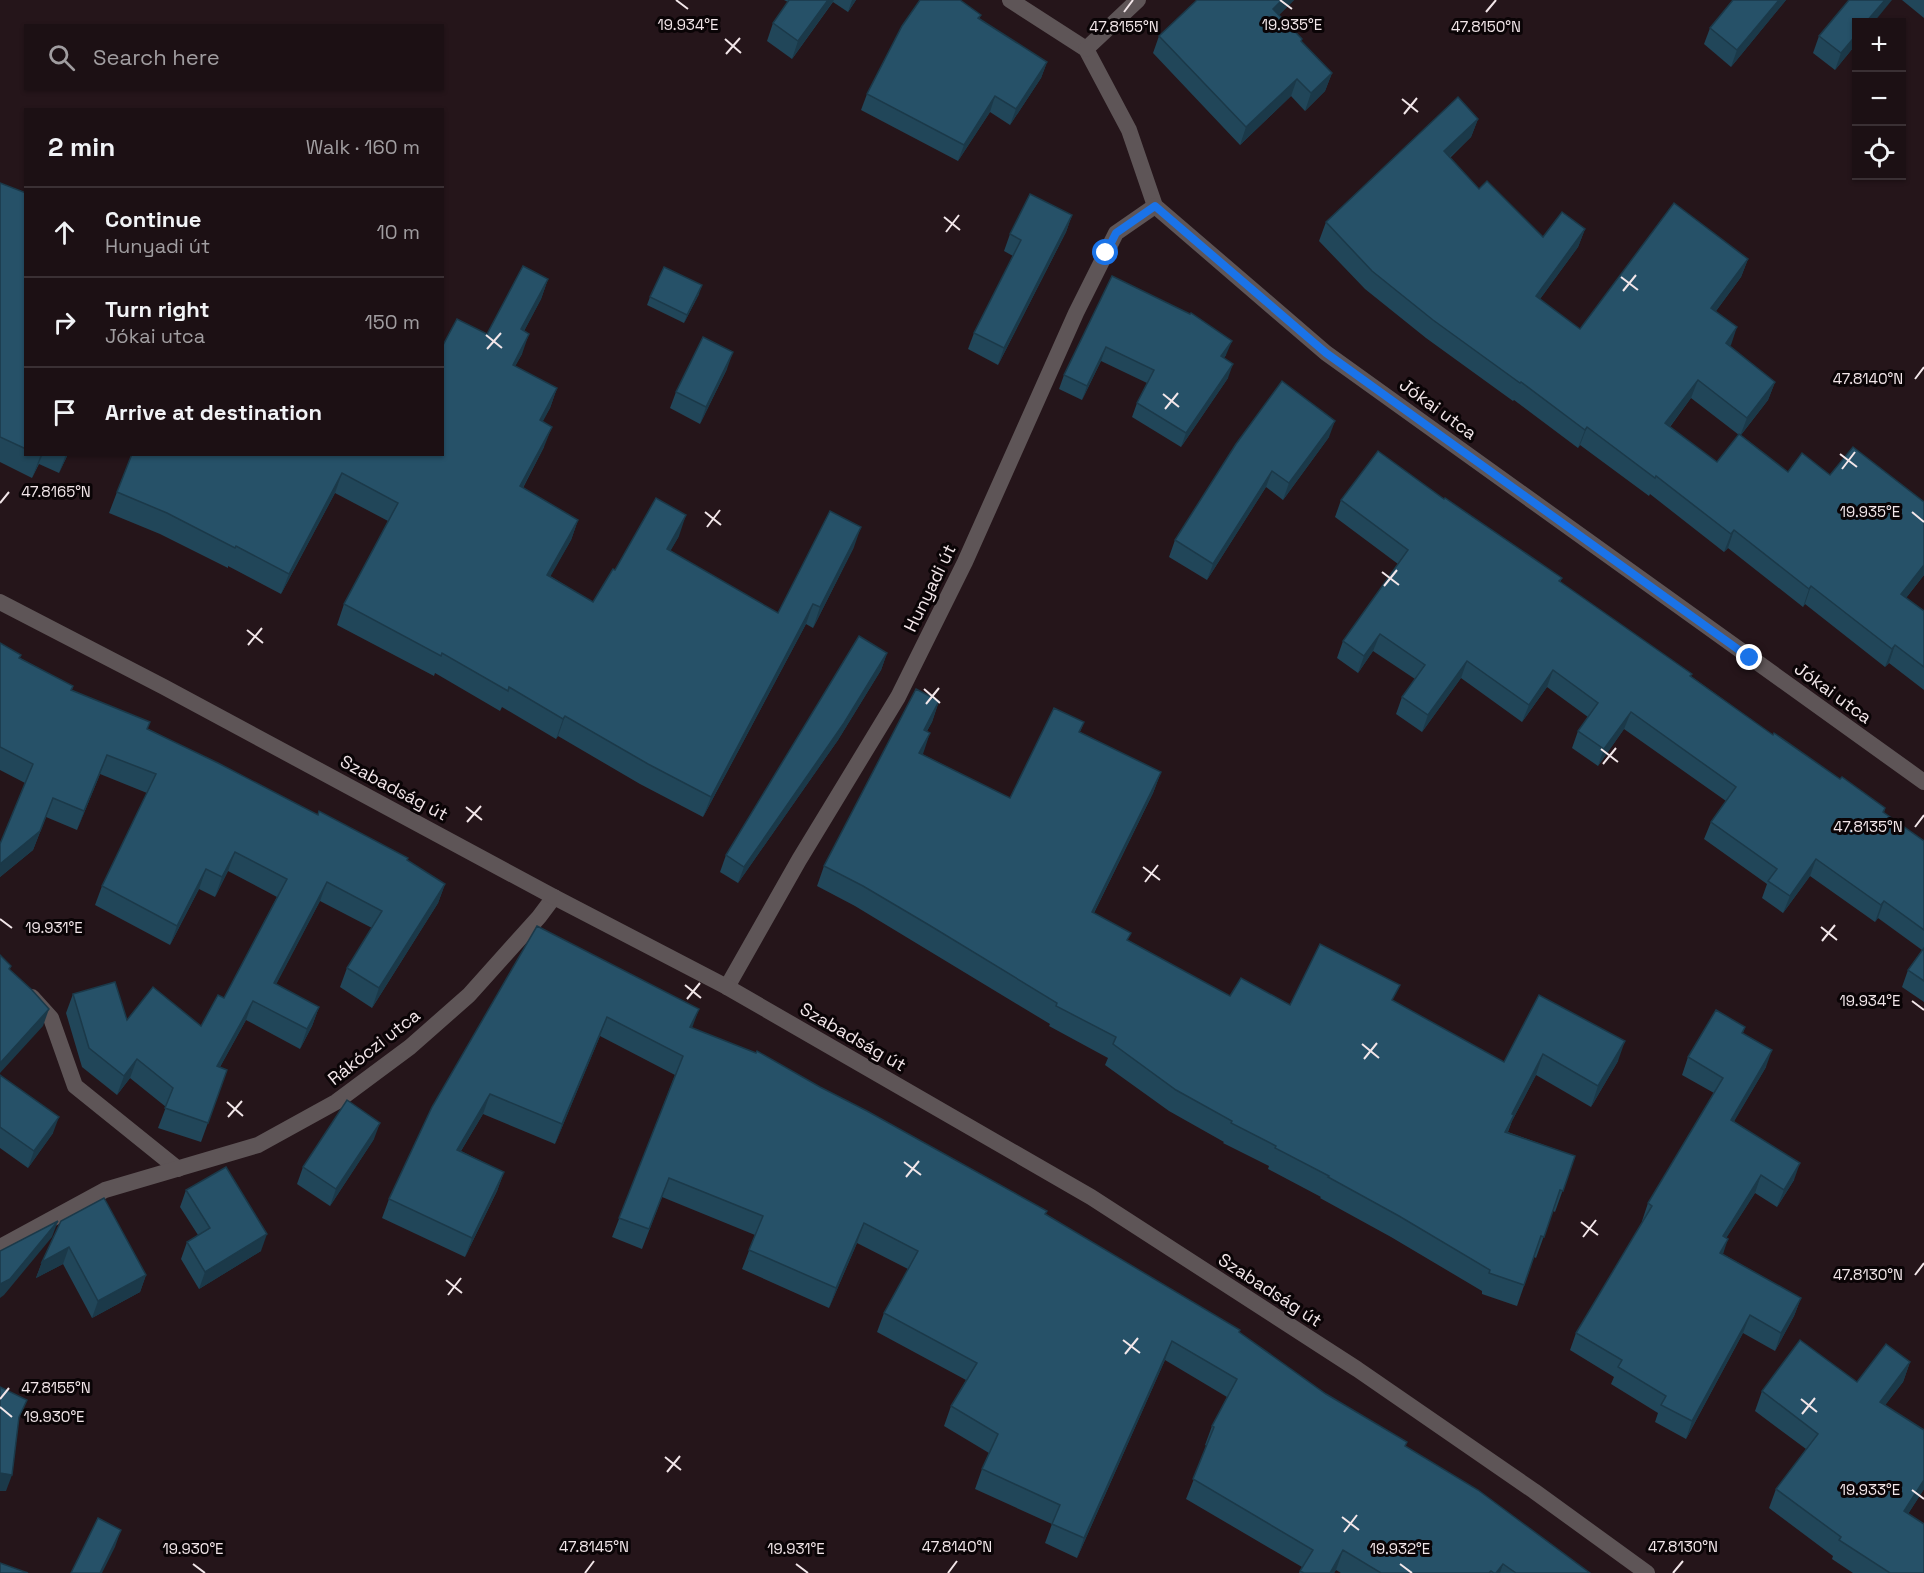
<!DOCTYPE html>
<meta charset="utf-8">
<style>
:root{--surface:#1c1014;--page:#25191d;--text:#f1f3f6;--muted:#a09da0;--line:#3a3034}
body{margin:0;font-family:"Space Grotesk",sans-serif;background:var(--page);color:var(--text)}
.controls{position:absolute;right:18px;top:18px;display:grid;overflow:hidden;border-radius:0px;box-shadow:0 2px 4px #0004}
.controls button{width:54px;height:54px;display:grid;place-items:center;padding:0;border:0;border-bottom:2px solid var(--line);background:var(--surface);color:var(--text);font:30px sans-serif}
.stop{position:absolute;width:18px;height:18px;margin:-14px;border:4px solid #1a73e8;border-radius:50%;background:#fff}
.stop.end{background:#1a73e8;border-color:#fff;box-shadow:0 2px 6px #0008}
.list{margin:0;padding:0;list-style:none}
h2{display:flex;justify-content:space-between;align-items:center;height:78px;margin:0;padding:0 24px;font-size:26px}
h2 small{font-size:20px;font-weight:400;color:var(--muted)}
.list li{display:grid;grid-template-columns:39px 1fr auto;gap:18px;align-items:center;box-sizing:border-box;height:90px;padding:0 24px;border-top:2px solid var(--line)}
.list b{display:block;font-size:22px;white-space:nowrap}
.list p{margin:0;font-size:20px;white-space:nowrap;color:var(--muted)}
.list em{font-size:20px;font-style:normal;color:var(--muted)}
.icon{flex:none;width:33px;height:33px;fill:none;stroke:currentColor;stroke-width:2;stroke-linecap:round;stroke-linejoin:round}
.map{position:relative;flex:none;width:1924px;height:1573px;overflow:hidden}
.search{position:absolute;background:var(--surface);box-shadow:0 2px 4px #0004;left:24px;top:24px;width:420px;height:66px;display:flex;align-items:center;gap:15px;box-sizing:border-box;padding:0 21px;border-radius:0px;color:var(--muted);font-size:22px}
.panel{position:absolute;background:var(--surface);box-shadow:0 2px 4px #0004;left:24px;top:108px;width:420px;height:348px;border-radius:0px}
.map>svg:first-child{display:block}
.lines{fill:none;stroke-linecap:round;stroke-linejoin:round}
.minor{stroke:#5e5557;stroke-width:16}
.tertiary{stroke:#5e5557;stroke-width:16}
.wall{fill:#214659;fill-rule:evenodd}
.shaded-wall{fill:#1b3949}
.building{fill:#265168;stroke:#1b3949;stroke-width:1.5}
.route{stroke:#1a73e8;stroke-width:8}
.ticks{fill:none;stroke:#f2e6e9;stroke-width:2}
.labels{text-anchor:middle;stroke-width:6;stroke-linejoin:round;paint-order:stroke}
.street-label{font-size:18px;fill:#f2e6e9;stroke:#0a0406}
.ticks-label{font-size:15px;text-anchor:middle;fill:#f2e6e9;stroke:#0a0406;stroke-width:6;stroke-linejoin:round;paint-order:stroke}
</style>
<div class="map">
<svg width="1924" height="1573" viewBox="0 0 1924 1573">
<rect width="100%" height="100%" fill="#25151a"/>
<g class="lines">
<g class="minor">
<path d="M1010 0 1086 49 1129 130 1155 206 1326 353 1924 782"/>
<path d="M1086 49 1138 0"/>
<path d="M727 987 799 860 898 697 965 562 1076 313 1116 233 1155 206"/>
<path d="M32 997 51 1018 75 1086 178 1169"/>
<path d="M0 1247 105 1190 258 1145 336 1102 410 1047 469 995 539 917 554 897"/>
</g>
<path class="tertiary" d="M0 602 164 687 554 897 727 987 1091 1197 1357 1369 1534 1491 1647 1573"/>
</g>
<g class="wall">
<path d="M784 0H856L848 12 833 2 792 59 767 41 773 23 788 2Z"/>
<path d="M1197 0H1294L1279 15 1302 39 1301 42 1332 73 1325 91 1305 111 1291 96 1240 145 1153 53 1159 36Z"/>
<path d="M1733 0H1786L1731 67 1704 44 1710 28Z"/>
<path d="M1902 0H1924V18Z"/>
<path d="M981 15 979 19 1047 62 1041 78 1010 125 990 112 958 161 861 110 867 94Z"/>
<path d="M1857 22V43L1835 70 1813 53 1819 36Z"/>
<path d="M1478 119 1471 137 1450 158 1479 189 1543 237 1585 229 1578 247 1540 299 1580 329 1748 259 1741 277 1716 311 1730 346 1775 382 1768 400 1741 435 1788 472 1830 475 1924 502V575L1906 598 1924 611V690L1889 663 1885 667 1805 604 1803 607 1728 548 1724 552 1650 494 1649 496 1580 445 1578 448 1514 400 1513 401 1426 338 1365 289 1319 241 1326 222ZM1691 398 1739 435 1717 462 1670 427Z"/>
<path d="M0 183 26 193V454H68L59 473 39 464 32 478 0 462Z"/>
<path d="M1072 215 1066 232 998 365 968 349 974 333 1013 256 1004 251 1010 234Z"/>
<path d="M1112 276 1226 355 1224 358 1228 378 1181 447 1132 417 1137 403 1147 383 1101 361 1082 400 1059 389 1064 375Z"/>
<path d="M548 279 541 299 524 331 522 354 515 366 557 388 550 408 542 422 544 447 523 488 578 520 571 540 550 576 593 602 615 570 679 536 670 551 778 613 854 547 813 628 806 624 703 817 640 784 558 736 556 739 502 707 500 711 435 673 434 676 337 625 344 604 388 521 335 493 281 594 228 566V568L160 534 109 513 117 492 442 454 487 334Z"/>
<path d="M699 294 684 323 647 305 650 297Z"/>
<path d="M727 369 700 424 670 408 676 392Z"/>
<path d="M1329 437 1283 500 1266 487 1207 580 1169 557 1175 540 1236 444Z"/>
<path d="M1444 499 1562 578 1560 582 1773 735 1885 808 1884 813 1924 841V1002L1902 987 1908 970 1922 950 1878 918 1875 922 1810 876 1783 913 1762 898 1767 884 1704 839 1711 822 1726 801 1624 729 1598 766 1572 748 1578 731 1588 717 1547 687 1522 722 1461 678 1422 732 1396 714 1402 697 1415 679 1373 651 1358 673 1337 658 1343 641 1398 564 1335 517 1341 500Z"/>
<path d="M0 643 20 658 73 686 72 690 407 860 445 884 438 903 372 1008 340 987 347 968 372 928 320 901 276 984 319 1007 312 1026 300 1049 246 1020 220 1067 227 1070 201 1142 158 1128 166 1107 130 1078 117 1095 82 1067 66 1013 73 994 127 1020 201 1026 224 998 277 897 228 871 215 897 199 889 170 945 95 905 102 886 147 793 100 774 77 830 46 817 33 850 0 877V844L25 783 0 770Z"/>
<path d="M887 653 881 670 838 740 738 883 720 872 726 855Z"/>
<path d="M939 701 932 722 927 731 922 754 1010 798 1084 722 1080 732 1161 772 1153 793 1094 913 1128 940 1230 996 1290 1005 1394 1001 1504 1062 1539 995 1618 1061 1591 1107 1536 1075 1512 1121 1508 1132 1575 1156 1555 1212 1553 1211 1536 1258 1534 1257 1517 1306 1482 1294V1291L1391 1237 1320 1198 1321 1197 1268 1169 1269 1166 1223 1143 1224 1142 1169 1111 1105 1065 1108 1058 1049 1026 1050 1024 921 946 855 906 817 886 824 866Z"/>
<path d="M537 926 692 1028 1046 1214 1239 1332 1326 1394 1406 1447 1590 1573H1341L1336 1570 1334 1573H1299L1302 1567 1186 1499 1207 1446 1205 1445 1212 1426 1227 1397 1165 1360 1077 1558 1045 1543 1052 1524 975 1489 982 1469 989 1453 944 1426 951 1406 966 1380 877 1332 884 1313 908 1269 857 1243 829 1308 742 1269 755 1235 662 1197 642 1249 612 1237 675 1075 600 1036 555 1144 483 1114 461 1151 504 1172 497 1191 465 1257 382 1218 389 1199Z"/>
<path d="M1745 1027 1743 1033 1766 1067 1734 1121 1794 1180 1777 1207 1755 1193 1726 1238 1723 1254 1801 1298 1794 1316 1775 1351 1743 1333 1686 1439 1655 1422 1658 1413 1611 1384 1614 1377 1570 1350 1576 1333 1643 1221H1642L1648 1203 1714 1093 1682 1075 1688 1057Z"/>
<path d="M0 1075 53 1133 28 1168 0 1148Z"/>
<path d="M374 1139 330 1206 297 1184 303 1167Z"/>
<path d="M186 1190 261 1251 199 1289 181 1259 187 1242 198 1235 180 1207Z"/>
<path d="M61 1221 146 1275 140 1292 92 1318 63 1264 36 1278 42 1262Z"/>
<path d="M1910 1362 1903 1382 1885 1405 1924 1430V1489L1908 1514 1924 1573H1853L1832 1559 1833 1556 1769 1508 1776 1489 1806 1449 1755 1411 1762 1391 1857 1382Z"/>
</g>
<g class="shaded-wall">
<path d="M828 0H834L792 59 798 41Z"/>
<path d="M852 0H856L848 12Z"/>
<path d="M1282 0H1294L1267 26 1273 9Z"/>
<path d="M1779 0H1786L1731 67 1737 50Z"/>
<path d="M1885 0H1892L1874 22H1866Z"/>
<path d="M1857 34V43L1835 70 1841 53Z"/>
<path d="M1047 62 1041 78 1010 125 1016 109Z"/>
<path d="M1332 73 1325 91 1305 111 1311 93Z"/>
<path d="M1297 79 1291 96 1240 145 1246 127Z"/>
<path d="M995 96 990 112 958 161 964 145Z"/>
<path d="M1478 119 1471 137 1437 169 1444 151Z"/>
<path d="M1072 215 1066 232 998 365 1004 348Z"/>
<path d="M1585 229 1578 247 1529 314 1536 296Z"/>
<path d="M1748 259 1741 277 1705 326 1711 308Z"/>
<path d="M548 279 541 299 514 350 521 329Z"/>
<path d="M702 285 699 294 684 323 687 315Z"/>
<path d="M1737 327 1731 345 1719 361 1726 343Z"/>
<path d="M529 334 522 354 505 385 513 365Z"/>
<path d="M1232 341 1226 355 1216 370 1221 356Z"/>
<path d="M1106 347 1101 361 1082 400 1087 386Z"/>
<path d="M733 352 727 369 700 424 706 407Z"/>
<path d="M1233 364 1228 378 1181 447 1186 433Z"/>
<path d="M1698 380 1691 398 1659 441 1665 423Z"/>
<path d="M1775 382 1768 400 1740 436 1747 418Z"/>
<path d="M557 388 550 408 533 440 540 420Z"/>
<path d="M1335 421 1329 437 1283 500 1289 483Z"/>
<path d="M552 427 544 447 513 506 520 486Z"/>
<path d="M1587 427 1580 445 1578 448 1585 430Z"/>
<path d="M41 454H43L32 478Z"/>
<path d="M66 454H68L59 473Z"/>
<path d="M1272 471 1266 487 1207 580 1213 564Z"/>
<path d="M342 473 335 493 281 594 289 574Z"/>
<path d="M686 515 679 536 660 569 667 549Z"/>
<path d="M578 520 571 540 540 595 547 575Z"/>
<path d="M861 527 854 547 813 628 820 607Z"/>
<path d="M1734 530 1728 548 1724 552 1731 534Z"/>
<path d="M1924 565V575L1895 612 1901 594Z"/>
<path d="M1811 586 1805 604 1803 607 1809 589Z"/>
<path d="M813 604 806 624 703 817 711 797Z"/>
<path d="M1380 634 1373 651 1358 673 1364 656Z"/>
<path d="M1895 645 1889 663 1885 667 1892 649Z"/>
<path d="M887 653 881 670 838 740 738 883 744 867Z"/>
<path d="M1467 661 1461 678 1422 732 1428 715Z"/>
<path d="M1553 670 1547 687 1522 722 1529 705Z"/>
<path d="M939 701 932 722 916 751 924 730Z"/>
<path d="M1631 712 1624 729 1598 766 1604 749Z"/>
<path d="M565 716 558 736 556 739 563 719Z"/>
<path d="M930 733 923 754 912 774 919 753Z"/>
<path d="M107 755 100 774 77 830 84 811Z"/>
<path d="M1161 772 1153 793 1084 933 1092 912Z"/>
<path d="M53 798 33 850 0 877V864Z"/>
<path d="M235 852 228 871 215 897 222 877Z"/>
<path d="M1816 859 1810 876 1783 913 1790 896Z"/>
<path d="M206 869 199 889 170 945 177 926Z"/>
<path d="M327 882 320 901 267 1002 274 983Z"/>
<path d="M445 884 438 903 372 1008 379 988Z"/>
<path d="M1884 901 1878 918 1875 922 1881 905Z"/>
<path d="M253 1001 246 1020 210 1085 217 1066Z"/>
<path d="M319 1007 312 1026 300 1049 307 1029Z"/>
<path d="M49 1009 43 1026 0 1073V1063Z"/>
<path d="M699 1009 692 1028 690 1027Z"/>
<path d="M607 1017 600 1036 555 1144 562 1124Z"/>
<path d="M1625 1041 1618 1061 1591 1107 1598 1086Z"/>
<path d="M1772 1050 1766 1067 1725 1137 1731 1120Z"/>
<path d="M1543 1054 1536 1075 1512 1121 1506 1136 1498 1152 1512 1114Z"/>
<path d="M137 1059 130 1078 117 1095 124 1076Z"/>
<path d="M490 1094 483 1114 450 1169 457 1150Z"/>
<path d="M59 1117 53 1133 28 1168 34 1151Z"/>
<path d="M380 1123 374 1139 330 1206 336 1189Z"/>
<path d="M1800 1163 1794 1180 1777 1207 1784 1190Z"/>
<path d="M504 1172 497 1191 465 1257 472 1238Z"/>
<path d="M1761 1175 1755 1193 1716 1254 1723 1236Z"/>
<path d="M58 1221 52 1237 4 1295 0 1298V1284Z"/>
<path d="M864 1223 857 1243 829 1308 836 1288Z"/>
<path d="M267 1234 261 1251 199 1289 205 1272Z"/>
<path d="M1728 1239 1722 1257 1720 1253Z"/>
<path d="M69 1247 63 1264 36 1278 42 1262Z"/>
<path d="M146 1275 140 1292 92 1318 98 1301Z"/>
<path d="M1801 1298 1794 1316 1775 1351 1781 1333Z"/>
<path d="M1750 1315 1743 1333 1686 1439 1692 1421Z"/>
<path d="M1172 1341 1165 1360 1077 1558 1084 1538Z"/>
<path d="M1910 1362 1903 1382 1873 1421 1880 1402Z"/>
<path d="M0 1473 12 1475 6 1491H0Z"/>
<path d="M1924 1480V1489L1897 1531 1904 1511Z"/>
<path d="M121 1530 115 1547 102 1573H100Z"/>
<path d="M1343 1550 1336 1570 1334 1573H1330Z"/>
<path d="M1503 1564 1500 1573H1496Z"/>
</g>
<g class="building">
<path d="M789 0H828L798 41 773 23Z"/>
<path d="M920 0H960L981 15 978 18 1047 62 1016 109 995 96 964 145 867 94 902 26Z"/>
<path d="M1197 0H1282L1273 9 1302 39 1301 41 1332 73 1311 93 1297 79 1246 127 1159 36Z"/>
<path d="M1733 0H1779L1737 50 1710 28Z"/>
<path d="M1849 0H1885L1866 22H1857V34L1841 53 1819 36Z"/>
<path d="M1458 97 1478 119 1444 151 1479 189 1487 181 1543 237 1562 212 1585 229 1536 296 1580 329 1674 203 1748 259 1711 308 1737 327 1726 343 1775 382 1747 418 1698 380 1665 423 1717 462 1739 434 1788 472 1802 453 1830 475 1853 447 1924 502V565L1901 594 1924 611V667L1895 645 1892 649 1811 586 1809 589 1734 530 1731 534 1656 476 1655 478 1587 427 1585 430 1521 382 1520 383 1433 320 1372 271 1326 222Z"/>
<path d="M0 183 26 193V449L0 437Z"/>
<path d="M1030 194 1072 215 1004 348 974 333 1021 240 1010 234Z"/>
<path d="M523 266 548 279 521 329 529 334 513 365 557 388 540 420 552 427 520 486 578 520 547 575 593 602 613 569 615 570 656 498 686 515 667 549 778 613 830 511 861 527 820 607 813 604 711 797 648 764 565 716 563 719 509 687 508 691 442 653 441 656 344 604 398 503 342 473 289 574 236 546 235 548 167 513 117 492 132 454H442V347L457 319 487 334Z"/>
<path d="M664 267 702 285 687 315 650 297Z"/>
<path d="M1112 276 1190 314 1191 313 1232 341 1221 356 1233 364 1186 433 1137 403 1154 370 1106 347 1087 386 1064 375Z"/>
<path d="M703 337 733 352 706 407 676 392Z"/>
<path d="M1282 381 1335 421 1289 483 1272 471 1213 564 1175 540 1236 444Z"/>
<path d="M1378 451 1444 499 1445 498 1562 578 1559 581 1692 674 1690 676 1773 735 1774 733 1840 779 1842 777 1885 808 1883 812 1924 841V930L1884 901 1881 905 1816 859 1790 896 1768 881 1777 869 1711 822 1736 787 1631 712 1604 749 1578 731 1598 703 1553 670 1529 705 1467 661 1428 715 1402 697 1425 665 1380 634 1364 656 1343 641 1408 550 1341 500Z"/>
<path d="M859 636 887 653 844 723 744 867 726 855Z"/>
<path d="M0 643 21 655 19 658 73 686 71 690 150 722 147 729 218 763 318 815 319 811 408 858 407 860 445 884 379 988 347 968 382 911 327 882 274 983 319 1007 307 1029 253 1001 217 1066 227 1070 208 1123 165 1108 173 1088 137 1059 124 1076 89 1048 73 994 115 982 127 1020 153 987 201 1026 218 995 224 998 287 879 235 852 222 877 206 869 177 926 102 886 156 774 107 755 84 811 53 798 40 831 0 864V844L33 764 0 747Z"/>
<path d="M916 689 939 701 924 730 930 733 919 753 1010 798 1054 708 1084 722 1079 732 1161 772 1092 912 1131 933 1127 940 1230 996 1241 978 1290 1005 1320 944 1400 985 1392 1000 1504 1062 1539 995 1625 1041 1598 1086 1543 1054 1512 1114 1514 1115 1505 1132 1575 1156 1563 1191 1560 1190 1544 1237 1541 1236 1524 1285 1489 1273 1490 1270 1399 1216 1328 1177 1329 1176 1275 1148 1276 1146 1231 1123 1232 1121 1176 1090 1113 1044 1116 1037 1056 1006 1057 1003 929 925 863 886 824 866Z"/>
<path d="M537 926 699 1009 690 1027 756 1053 757 1051 820 1087 867 1111 1047 1211 1045 1214 1240 1330 1239 1332 1326 1394 1407 1442 1405 1446 1478 1490 1590 1573H1516L1503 1564 1496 1573H1494L1491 1571 1489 1573H1381L1343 1550 1330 1573H1304L1300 1571 1313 1550 1193 1479 1214 1427 1212 1426 1237 1379 1172 1341 1084 1538 1052 1524 1060 1505 982 1469 998 1434 951 1406 977 1363 884 1313 918 1251 864 1223 836 1288 749 1250 763 1216 669 1178 649 1229 619 1218 683 1056 607 1017 562 1124 490 1094 457 1150 504 1172 472 1238 389 1199 432 1107Z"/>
<path d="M1924 948V981L1908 970Z"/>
<path d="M0 955 11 966 9 969 32 990 49 1009 0 1063Z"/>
<path d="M1716 1010 1745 1027 1742 1033 1772 1050 1731 1120 1800 1163 1784 1190 1761 1175 1723 1236 1728 1239 1720 1253 1801 1298 1781 1333 1750 1315 1692 1421 1661 1405 1666 1396 1618 1367 1622 1360 1576 1333 1652 1206 1648 1203 1723 1078 1688 1057Z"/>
<path d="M0 1075 59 1117 34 1151 0 1127Z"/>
<path d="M347 1100 380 1123 336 1189 303 1167Z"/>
<path d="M226 1167 267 1234 205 1272 187 1242 210 1228 186 1190Z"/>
<path d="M104 1198 146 1275 98 1301 69 1247 42 1262 61 1221Z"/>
<path d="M58 1221 10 1279 0 1284V1251Z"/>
<path d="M1800 1340 1857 1382 1886 1344 1910 1362 1880 1402 1924 1430V1480L1904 1511 1924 1524V1573H1890L1839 1540 1841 1537 1776 1489 1818 1434 1762 1391Z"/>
<path d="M0 1387 27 1400 19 1417 12 1475 0 1473Z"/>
<path d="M98 1518 121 1530 100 1573H71Z"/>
<path d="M0 1563 28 1573H0Z"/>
</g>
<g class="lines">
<path class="route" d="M1106 253 1116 233 1155 206 1326 353 1750 658"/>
</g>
<path class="ticks" d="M676 0 688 9M1280 0 1292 9M1124 12 1133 0M1486 12 1496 0M725 39 741 53M726 54 740 38M1402 99 1418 112M1404 114 1417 98M944 217 960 230M946 232 959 215M1621 277 1638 290M1623 291 1636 275M486 335 502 348M487 349 501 333M1915 379 1924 367M1163 394 1179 407M1165 409 1178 393M1840 454 1857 467M1842 469 1855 452M0 503 9 492M705 512 721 525M1912 512 1924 522M707 527 720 510M1382 572 1399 585M1384 586 1397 570M247 630 263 643M248 645 262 628M924 689 940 703M926 704 939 688M1601 749 1618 762M1603 764 1616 748M466 807 482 820M467 822 481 806M1915 827 1924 815M1143 867 1160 880M1145 882 1158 865M0 919 12 928M1821 927 1837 940M1822 941 1835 925M685 985 701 998M687 999 700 983M1912 1001 1924 1010M1362 1044 1379 1058M1364 1059 1377 1043M227 1102 243 1116M228 1117 242 1101M904 1162 921 1175M906 1177 919 1161M1581 1222 1598 1235M1583 1237 1596 1220M1915 1275 1924 1263M446 1280 462 1293M448 1295 461 1278M1123 1340 1140 1353M1125 1354 1138 1338M0 1399 9 1388M1801 1399 1817 1412M0 1407 12 1417M1802 1414 1815 1398M665 1457 681 1470M667 1472 680 1456M1912 1490 1924 1499M1342 1517 1359 1530M1344 1532 1357 1515M193 1564 205 1573M796 1564 808 1573M1400 1564 1412 1573M585 1573 594 1561M948 1573 957 1561M1673 1573 1683 1561"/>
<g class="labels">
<g class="street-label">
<text transform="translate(1438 409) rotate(36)" y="6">Jókai utca</text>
<text transform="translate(930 588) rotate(-64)" y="6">Hunyadi út</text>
<text transform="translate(1833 693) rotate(36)" y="6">Jókai utca</text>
<text transform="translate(394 788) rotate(28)" y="6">Szabadság út</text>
<text transform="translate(853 1037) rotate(30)" y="6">Szabadság út</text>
<text transform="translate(374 1047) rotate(-38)" y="6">Rákóczi utca</text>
<text transform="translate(1270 1290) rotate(33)" y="6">Szabadság út</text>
</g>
</g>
<g class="ticks-label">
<text x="688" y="30">19.934°E</text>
<text x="1292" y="30">19.935°E</text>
<text x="1124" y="32">47.8155°N</text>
<text x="1486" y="32">47.8150°N</text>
<text x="1868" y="384">47.8140°N</text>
<text x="56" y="497">47.8165°N</text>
<text x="1870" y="517">19.935°E</text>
<text x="1868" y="832">47.8135°N</text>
<text x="54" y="933">19.931°E</text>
<text x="1870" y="1006">19.934°E</text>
<text x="1868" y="1280">47.8130°N</text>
<text x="56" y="1393">47.8155°N</text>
<text x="54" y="1422">19.930°E</text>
<text x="1870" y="1495">19.933°E</text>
<text x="594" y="1552">47.8145°N</text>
<text x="957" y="1552">47.8140°N</text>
<text x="1683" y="1552">47.8130°N</text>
<text x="193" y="1554">19.930°E</text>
<text x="796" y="1554">19.931°E</text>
<text x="1400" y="1554">19.932°E</text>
</g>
</svg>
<div class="controls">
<button>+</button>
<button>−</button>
<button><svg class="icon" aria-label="locate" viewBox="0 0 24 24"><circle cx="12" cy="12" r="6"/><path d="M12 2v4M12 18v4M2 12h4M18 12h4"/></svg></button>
</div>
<div class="stop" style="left:1106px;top:253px"></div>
<div class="stop end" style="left:1750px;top:658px"></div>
<div class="search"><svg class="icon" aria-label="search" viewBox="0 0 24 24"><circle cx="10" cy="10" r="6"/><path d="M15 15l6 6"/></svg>Search here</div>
<section class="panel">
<h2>2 min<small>Walk · 160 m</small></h2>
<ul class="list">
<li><svg class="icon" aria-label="ahead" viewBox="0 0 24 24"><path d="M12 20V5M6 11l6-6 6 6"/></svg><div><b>Continue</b><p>Hunyadi út</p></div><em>10 m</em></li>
<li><svg class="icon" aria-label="right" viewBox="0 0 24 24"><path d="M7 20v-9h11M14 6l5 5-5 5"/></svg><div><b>Turn right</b><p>Jókai utca</p></div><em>150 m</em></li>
<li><svg class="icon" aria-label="arrive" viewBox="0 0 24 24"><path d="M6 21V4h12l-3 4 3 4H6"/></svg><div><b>Arrive at destination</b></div></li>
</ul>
</section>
</div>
